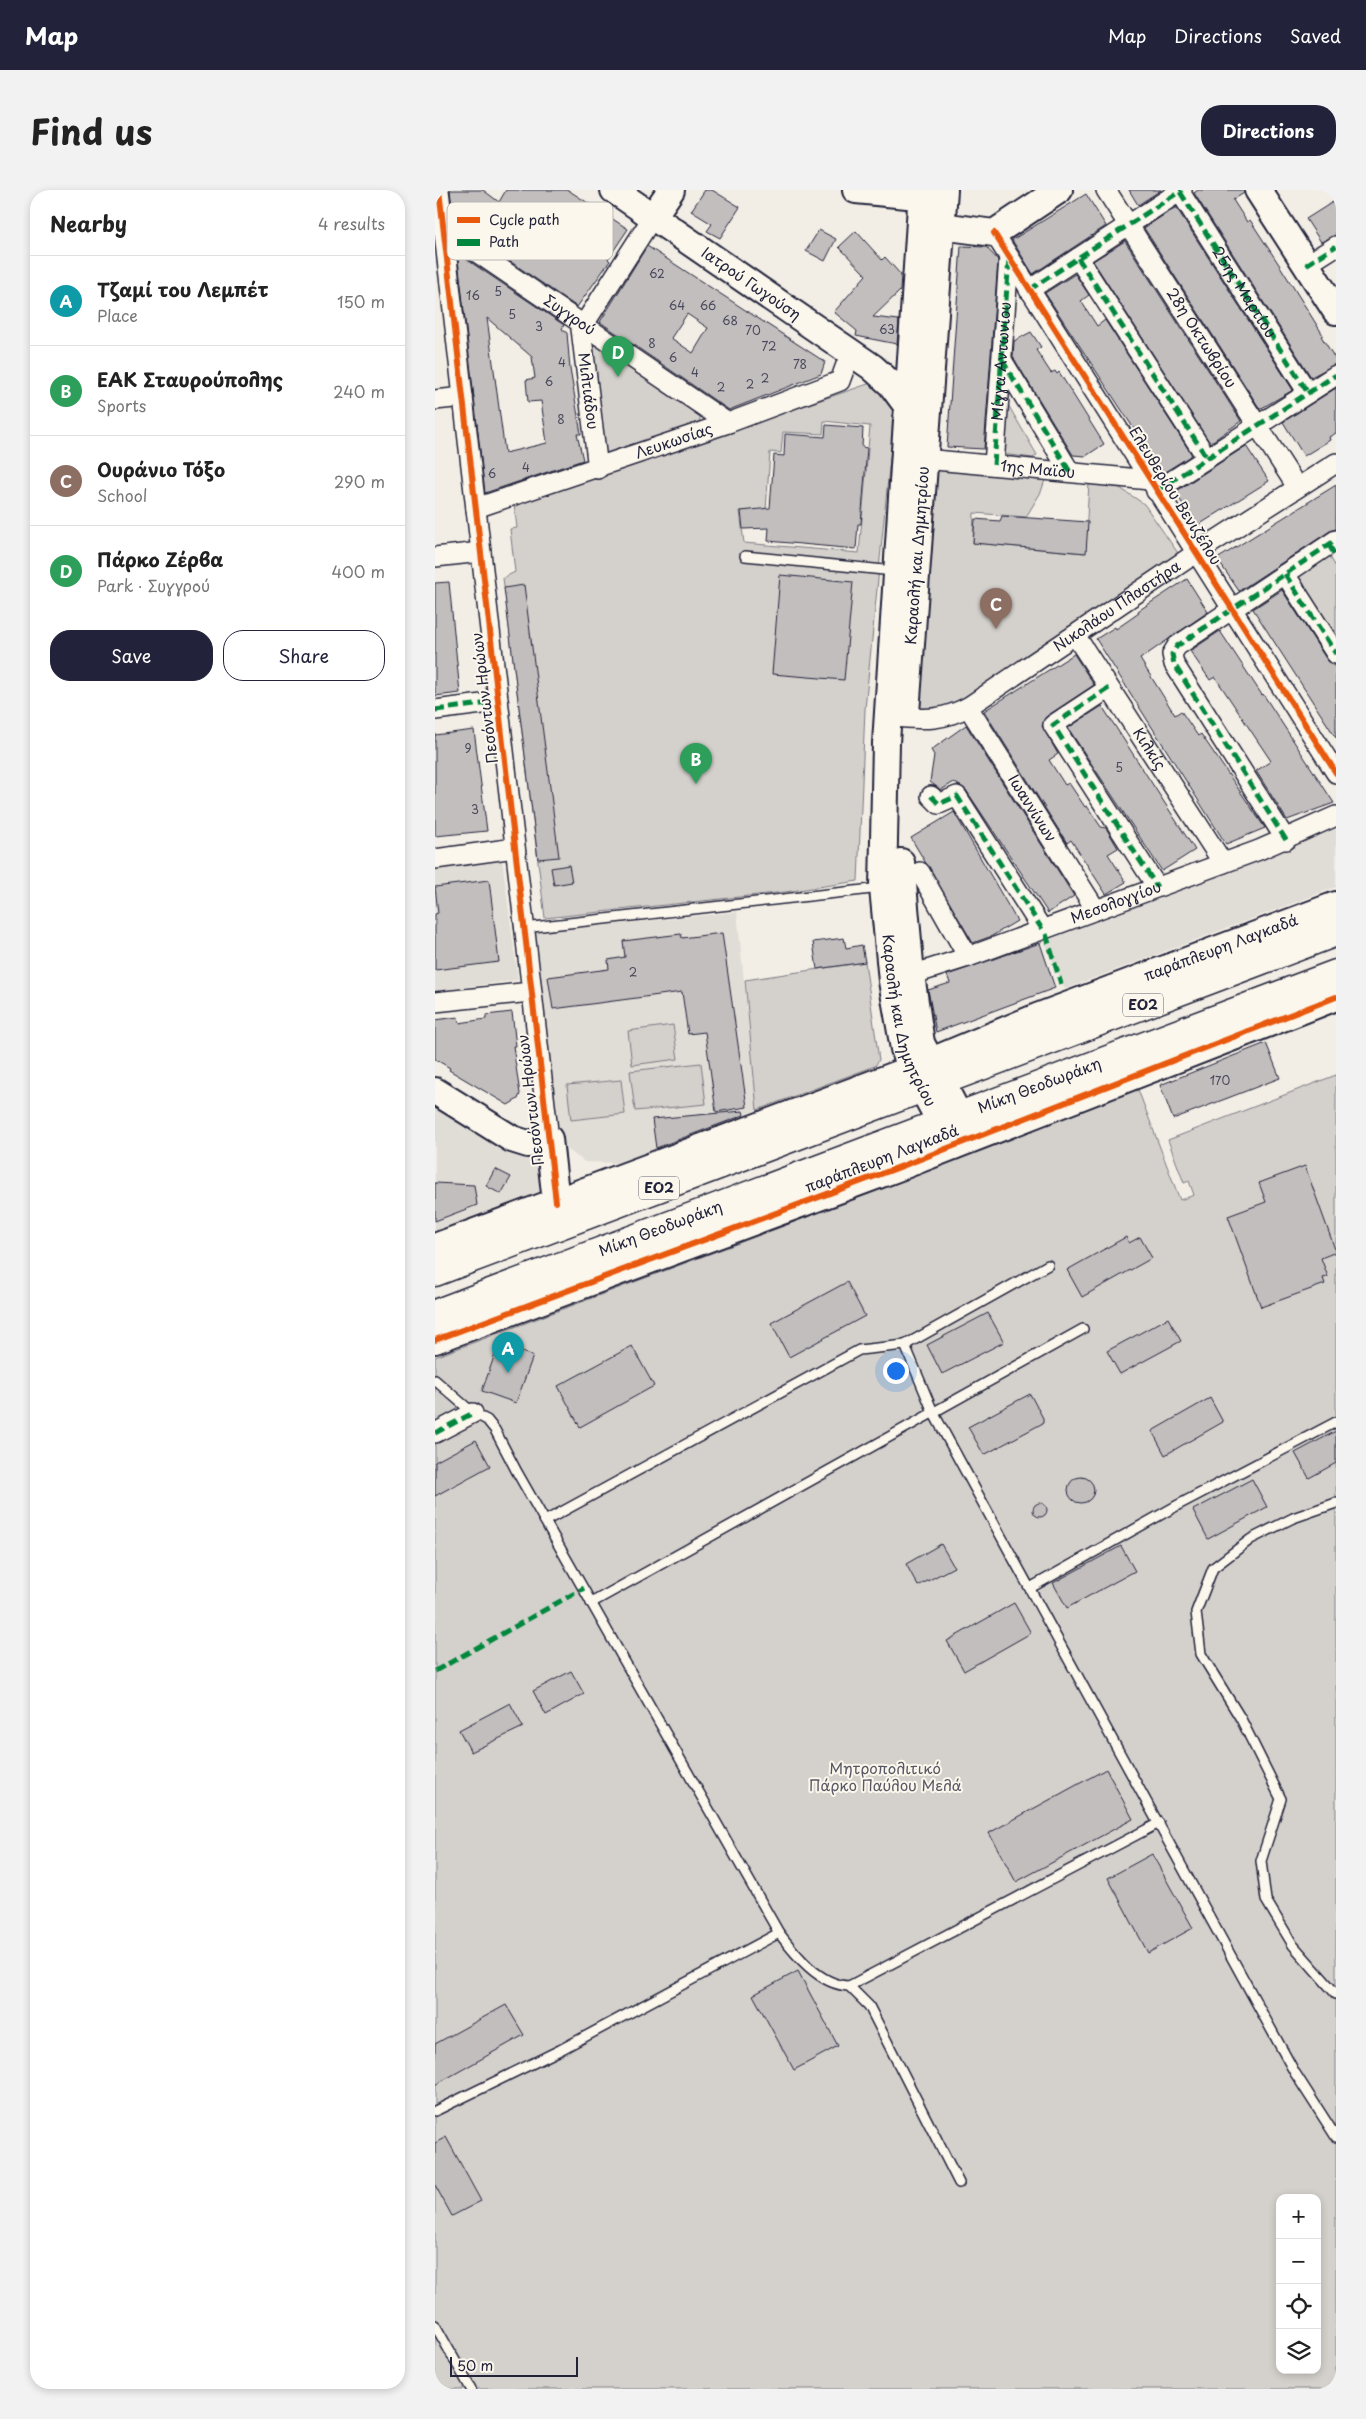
<!DOCTYPE html>
<meta charset="utf-8">
<style>
:root{--surface:#fff;--page:#f2f2f2;--text:#222;--muted:#767676;--line:#e0e0e0;--accent:#22223b}
body{margin:0;font-family:"Playpen Sans",sans-serif;background:var(--page);color:var(--text)}
.controls{position:absolute;right:15px;bottom:15px;display:grid;overflow:hidden;border-radius:10px;box-shadow:0 2px 8px #0003}
.controls button{width:45px;height:45px;display:grid;place-items:center;padding:0;border:0;border-bottom:1px solid var(--line);background:var(--surface);color:var(--text);font:25px sans-serif}
.scale{position:absolute;left:15px;bottom:12px;width:128px;box-sizing:border-box;padding-left:5px;border:2px solid #22223b;border-top:0;font-size:14px;line-height:18px;white-space:nowrap;color:#22223b;-webkit-text-stroke:4px #fbf7ec;paint-order:stroke}
.you{position:absolute;left:460px;top:1180px;width:18px;height:18px;margin:-12px;border:4px solid #fff;border-radius:50%;background:#1a73e8;box-shadow:0 0 0 8px #1a73e833}
.badge{display:grid;place-items:center;width:32px;height:32px;border-radius:50%;background:var(--accent);color:#fff;font-size:16px;font-weight:700}
.pin{position:absolute;translate:-50% -41px;filter:drop-shadow(0 1px 2px #0008)}
.pin::after{content:'';position:absolute;top:26px;width:18px;height:15px;background:inherit;clip-path:polygon(0 0,100% 0,50% 100%)}
.list{margin:0;padding:0;list-style:none}
h2{display:flex;justify-content:space-between;align-items:center;height:65px;margin:0;padding:0 20px;font-size:21px}
h2 small{font-size:16px;font-weight:400;color:var(--muted)}
.list li{display:grid;grid-template-columns:32px 1fr auto;gap:15px;align-items:center;box-sizing:border-box;height:90px;padding:0 20px;border-top:1px solid var(--line)}
.list b{display:block;font-size:19px;white-space:nowrap}
.list p{margin:0;font-size:16px;white-space:nowrap;color:var(--muted)}
.list em{font-size:16px;font-style:normal;color:var(--muted)}
.actions{display:flex;gap:10px;padding:15px 20px}
.actions a{flex:1;padding:11px 0;border:1px solid var(--accent);border-radius:20px;text-align:center;font-size:18px;color:var(--accent)}
.actions .main{background:var(--accent);color:#fff}
.icon{flex:none;width:28px;height:28px;fill:none;stroke:currentColor;stroke-width:2;stroke-linecap:round;stroke-linejoin:round}
.map{position:relative;flex:none;width:901px;height:2199px;overflow:hidden;border-radius:20px}
header{display:flex;align-items:center;gap:30px;box-sizing:border-box;height:70px;padding:0 25px;background:var(--accent);color:#fff}
header strong{font-size:24px}
nav{display:flex;gap:28px;margin-inline-start:auto;font-size:18px}
.intro{display:flex;align-items:center;justify-content:space-between;box-sizing:border-box;height:120px;padding:0 30px}
h1{margin:0;font-size:35px}
.button{padding:12px 22px;border-radius:20px;background:var(--accent);color:#fff;font-size:18px;font-weight:700}
main{display:flex;gap:30px;padding:0 30px}
aside{flex:1;background:var(--surface);border-radius:20px;box-shadow:0 2px 8px #0003}
.map>svg:first-child{display:block}
.built{fill:#e0dcd6}
.green{fill:#d4d1cc;stroke:#7b7a84;fill-rule:evenodd}
.building{fill:#c2bebe;stroke:#22223b;fill-rule:evenodd}
.lines{fill:none;stroke-linecap:round;stroke-linejoin:round}
.lane-casing{stroke:#22223b;stroke-width:12}
.street-casing{stroke:#22223b;stroke-width:22}
.secondary-casing{stroke:#22223b;stroke-width:30}
.highway-casing{stroke:#22223b;stroke-width:31}
.lane{stroke:#fbf7ec;stroke-width:9}
.street{stroke:#fbf7ec;stroke-width:19}
.secondary{stroke:#fbf7ec;stroke-width:26}
.highway{stroke:#fbf7ec;stroke-width:28}
.quiet{stroke:#00873e;stroke-width:5;stroke-dasharray:10 5;stroke-linecap:butt}
.cycleway-casing{stroke:#fbf7ec;stroke-width:9}
.cycleway{stroke:#e8590c;stroke-width:6}
.labels{text-anchor:middle;stroke-width:4;stroke-linejoin:round;paint-order:stroke}
.number-label{font-size:12px;fill:#4a495c}
.shield{fill:#fbf7ec;stroke:#636270;stroke-width:1}
.shield-label{font-size:14px;font-weight:bold;fill:#22223b}
.street-label{font-size:15px;fill:#22223b;stroke:#fbf7ec}
.park-label{font-size:15px;fill:#575766;stroke:#fbf7ec}
.key{fill:#fbf7ec;stroke:#bab7b7;stroke-width:1}
.key-label{font-size:14px;fill:#22223b}
</style>
<header>
<strong>Map</strong>
<nav><a>Map</a><a>Directions</a><a>Saved</a></nav>
</header>
<div class="intro"><h1>Find us</h1><a class="button">Directions</a></div>
<main>
<aside>
<h2>Nearby<small>4 results</small></h2>
<ul class="list">
<li><span class="badge" style="background:#0f9aa8">A</span><div><b>Τζαμί του Λεμπέτ</b><p>Place</p></div><em>150 m</em></li>
<li><span class="badge" style="background:#2e9e5b">B</span><div><b>EAK Σταυρούπολης</b><p>Sports</p></div><em>240 m</em></li>
<li><span class="badge" style="background:#8d6e63">C</span><div><b>Ουράνιο Τόξο</b><p>School</p></div><em>290 m</em></li>
<li><span class="badge" style="background:#2e9e5b">D</span><div><b>Πάρκο Ζέρβα</b><p>Park · Συγγρού</p></div><em>400 m</em></li>
</ul>
<div class="actions"><a class="main">Save</a><a>Share</a></div>
</aside>
<div class="map">
<svg width="901" height="2199" viewBox="0 0 901 2199">
<rect width="100%" height="100%" fill="#f2eee5"/>
<filter id="ink" filterUnits="userSpaceOnUse"><feTurbulence type="fractalNoise" baseFrequency=".02" numOctaves="2"/><feDisplacementMap in="SourceGraphic" scale="10" xChannelSelector="R" yChannelSelector="G"/><feConvolveMatrix kernelMatrix="1 2 1 2 8 2 1 2 1" color-interpolation-filters="sRGB"/></filter>
<g filter="url(#ink)">
<g class="built">
<path d="M901 618V697L630 799 607 746 536 759 592 733 670 707Z"/>
<path d="M67 669 83 790 0 801V677Z"/>
<path d="M302 722 322 920 183 973 150 972 122 952 95 743Z"/>
<path d="M0 916 92 966 112 965 114 1002 0 1045Z"/>
</g>
<g class="green">
<path d="M151 149 266 225 262 239 169 267Z"/>
<path d="M436 193 446 199 460 219 430 519 423 691 350 702 110 728 68 388 80 382 75 339 82 338 79 314ZM389 231 435 236 424 363 309 353 305 321 331 320 335 262 346 263 348 242 388 244Z"/>
<path d="M572 213 602 265 598 268 567 264Z"/>
<path d="M501 279 611 287 606 302 591 327 539 323 538 353 650 363 654 293 685 298 709 314 745 366 527 512 499 524 478 523Z"/>
<path d="M892 362 901 377V456L856 386Z"/>
<path d="M430 772 444 870 440 876 322 920 310 790Z"/>
<path d="M238 835 243 869 197 875 193 841Z"/>
<path d="M266 873 271 914 200 921 195 881Z"/>
<path d="M901 885V2199H0V1167L450 998 702 897 745 1010 759 1005 754 991 749 993 733 950ZM845 2008H882V2180H845Z"/>
<path d="M186 890 190 924 136 930 132 895Z"/>
</g>
<g class="building">
<path d="M15 0H48L64 12 71 0H133L193 39 173 69 175 71 142 117 19 33Z"/>
<path d="M270 0H277L305 17 285 48 272 41 277 34 256 21Z"/>
<path d="M694 0H726L703 15Z"/>
<path d="M763 0H808L809 3 798 10 812 32 815 30 845 76 888 145 886 146 901 170V174L876 187 759 3Z"/>
<path d="M651 4 671 36 598 84 577 50Z"/>
<path d="M901 10V45L886 52 871 29Z"/>
<path d="M741 17 858 200 825 219 709 38Z"/>
<path d="M384 40 401 49 390 71 371 61Z"/>
<path d="M421 41 447 70 450 67 466 85 465 101 438 127 464 130 462 154 421 146 422 141 399 122 431 85 404 57Z"/>
<path d="M690 51 806 231 775 253 658 71Z"/>
<path d="M212 56 390 172 386 184 294 220 165 132ZM252 124 273 138 258 163 236 148Z"/>
<path d="M526 56 551 57 563 70 549 259 512 257Z"/>
<path d="M28 67 129 135 127 139 132 143 135 179 146 244H142L148 270 50 303 23 69ZM52 128 97 167 100 188 91 190 93 212 106 211 112 253 70 263Z"/>
<path d="M640 84 654 105 646 111 662 136 670 130 757 265 728 283 610 103Z"/>
<path d="M596 142 606 157 601 160 616 183 620 181 622 184 624 182 669 254 651 266 638 265 578 167 579 151Z"/>
<path d="M901 198V243L894 247 895 250 869 266 848 232Z"/>
<path d="M391 235 428 238 427 257 432 258 426 334H423L421 359 333 351 334 338 308 339 306 321 335 318 339 265 349 266 350 244 390 247Z"/>
<path d="M811 256 834 291 762 336 740 302Z"/>
<path d="M901 295V339L895 341 804 401 782 369Z"/>
<path d="M567 326 653 332 651 363 538 353 540 329 565 331Z"/>
<path d="M345 385 418 392 409 490 337 484Z"/>
<path d="M752 389 773 422 705 469 740 525 746 521 763 546 766 544 830 638 791 654 661 449 680 437 681 439 704 423 703 421Z"/>
<path d="M14 392 25 503 0 506V393Z"/>
<path d="M89 395 124 667 103 669 69 398Z"/>
<path d="M847 400 892 470 901 478V548L818 419Z"/>
<path d="M785 441 827 505 828 504 899 613 852 630 821 581 836 571 780 487 775 490 755 461Z"/>
<path d="M639 464 659 495 612 526 607 536 623 564 614 570 630 595 634 593 650 617 652 616 666 637 671 638 683 658 673 664 691 692 671 704 636 650 632 653 549 521Z"/>
<path d="M667 516 760 660 727 681 633 538Z"/>
<path d="M531 535 639 706 613 723 531 600 519 592 506 600 495 592 499 565 496 560Z"/>
<path d="M39 540 52 641 0 646V545Z"/>
<path d="M519 622 582 731 557 746 538 753 476 648Z"/>
<path d="M134 675 137 692 119 695 116 678Z"/>
<path d="M54 690 64 772 0 780V724L3 723 0 697Z"/>
<path d="M287 743 312 917 281 922 270 842 253 844 247 802 118 819 113 787 174 779 173 770 190 767 188 751 246 744 247 748Z"/>
<path d="M409 748 411 758 427 755 430 772 382 779 378 752Z"/>
<path d="M605 753 620 798 501 842 493 800 515 793 512 785Z"/>
<path d="M77 822 81 856H78L85 904 83 909 73 915 14 880 15 878 0 869V830L23 827 24 833 51 829V825Z"/>
<path d="M831 853 845 888 738 929 725 895Z"/>
<path d="M308 921 309 925 221 958 217 929Z"/>
<path d="M870 976 901 1062 886 1068 893 1087 888 1088 890 1094 826 1117 793 1026 831 1012 824 993Z"/>
<path d="M60 979 76 987 66 1004 51 996Z"/>
<path d="M0 993 39 995 42 1015 0 1031Z"/>
<path d="M691 1047 694 1053 705 1047 717 1068 647 1107 632 1080Z"/>
<path d="M412 1092 430 1126 354 1167 336 1133Z"/>
<path d="M553 1123 569 1152 507 1184 492 1155Z"/>
<path d="M733 1128 746 1151 685 1184 672 1161Z"/>
<path d="M64 1153 98 1166 81 1213 47 1201Z"/>
<path d="M197 1156 219 1196 145 1237 123 1196Z"/>
<path d="M595 1204 608 1228V1233L549 1265 533 1237Z"/>
<path d="M775 1208 788 1232 730 1265 717 1241Z"/>
<path d="M901 1241V1273L874 1288 860 1263Z"/>
<path d="M41 1250 55 1276 0 1306V1272Z"/>
<circle cx="646" cy="1300" r="13"/>
<path d="M817 1289 832 1317 773 1349 758 1320Z"/>
<circle cx="605" cy="1320" r="7"/>
<path d="M506 1354 519 1377 483 1396 471 1374Z"/>
<path d="M686 1356 700 1381 632 1418 618 1393Z"/>
<path d="M579 1413 596 1443 529 1481 512 1451Z"/>
<path d="M136 1481 149 1504 111 1525 98 1501Z"/>
<path d="M75 1513 88 1537 36 1562 24 1540Z"/>
<path d="M671 1579 698 1629 581 1692 554 1643Z"/>
<path d="M717 1664 758 1738 713 1763 673 1688Z"/>
<path d="M363 1781 403 1856 359 1880 318 1805Z"/>
<path d="M71 1815 89 1845 0 1895V1854Z"/>
<path d="M11 1947 46 2011 17 2026 0 1995V1953Z"/>
</g>
<g class="lines">
<g class="lane-casing">
<g id="lane">
<path d="M310 366 459 381"/>
<path d="M89 738 446 698"/>
<path d="M470 1155 498 1222 860 1883 901 1947"/>
<path d="M0 1190 38 1223 52 1230 60 1240 82 1282 344 1743C360 1764 384 1795 414 1796L724 1633"/>
<path d="M901 1313 858 1328 816 1349 778 1378 761 1422 766 1464 806 1529 846 1609 826 1671 831 1710 858 1755 901 1804"/>
<path d="M110 1331 424 1160 470 1155 613 1075"/>
<path d="M595 1398 743 1315 901 1232"/>
<path d="M156 1413 648 1139"/>
<path d="M414 1796 434 1816 524 1993"/>
<path d="M0 1921 125 1860 344 1743"/>
<path d="M0 2135 36 2199"/>
<path d="M899 2199 901 2197"/>
</g>
</g>
<g class="street-casing">
<g id="street">
<path d="M4 0 114 949"/>
<path id="s1" d="M671 0 862 297"/>
<path id="s2" d="M745 2 873 203"/>
<path id="s3" d="M3 36 293 233"/>
<path d="M559 43 901 583"/>
<path d="M643 68 772 268"/>
<path d="M871 75 901 56"/>
<path d="M594 100 747 0"/>
<path d="M567 170 635 282"/>
<path d="M0 210 28 207"/>
<path id="s4" d="M489 269 715 290"/>
<path d="M559 275 574 68"/>
<path d="M163 279 146 139 219 25"/>
<path d="M721 301 901 185"/>
<path id="s5" d="M41 318 293 233 405 191 416 161"/>
<path d="M0 367 46 362"/>
<path d="M850 384 901 464"/>
<path id="s6" d="M640 445 788 673"/>
<path d="M674 498 618 535 722 697"/>
<path id="s7" d="M533 517 661 720"/>
<path d="M0 520 63 512"/>
<path id="s8" d="M456 527C488 529 504 532 533 517L761 363 901 273"/>
<path d="M496 606 504 614 522 606 607 739"/>
<path d="M851 650 739 474 737 464 742 456 901 350"/>
<path d="M0 669 80 658"/>
<path d="M485 682 533 767"/>
<path id="s9" d="M464 789 533 767 824 660 901 626"/>
<path d="M0 812 96 802"/>
<path d="M0 1243 38 1223"/>
</g>
</g>
<g class="secondary-casing">
<g id="secondary">
<path id="s10" d="M179 0 437 177 456 194 473 217"/>
<path d="M421 0 503 8"/>
<path id="s11" d="M487 0 451 553 448 698 457 791 469 859 477 879 518 956"/>
<path d="M823 0 901 121"/>
<path d="M219 25 236 0"/>
<path d="M506 36 559 43 624 0"/>
<path id="s12" d="M471 523 509 0"/>
<path d="M466 672 476 785 486 853 534 945"/>
<path d="M0 901 77 949 93 954 114 949 121 1012"/>
<path id="s13" d="M0 1057 477 879 602 827 901 715"/>
<path d="M0 1150 462 978 901 807"/>
</g>
</g>
<g class="highway-casing">
<g id="highway">
<path d="M0 1082 901 742"/>
<path id="s14" d="M0 1124 901 784"/>
</g>
</g>
<use href="#lane" class="lane"/>
<use href="#street" class="street"/>
<use href="#secondary" class="secondary"/>
<use href="#highway" class="highway"/>
<g class="quiet">
<path d="M745 2 873 203"/>
<path d="M643 68 772 268"/>
<path d="M871 75 901 56"/>
<path d="M594 100 747 0"/>
<path d="M567 170 635 282"/>
<path id="s15" d="M559 275 574 68"/>
<path d="M721 301 901 185"/>
<path d="M894 355 901 367"/>
<path d="M850 384 901 464"/>
<path d="M674 498 618 535 722 697"/>
<path d="M0 520 63 512"/>
<path d="M496 606 504 614 522 606 607 739"/>
<path d="M851 650 739 474 737 464 742 456 901 350"/>
<path d="M611 744 626 794"/>
<path d="M0 1243 38 1223"/>
<path d="M0 1481 149 1398"/>
</g>
<g class="cycleway-casing">
<g id="cycleway">
<path d="M4 0 121 1012"/>
<path d="M559 43 901 583"/>
<path d="M0 1150 462 978 901 807"/>
</g>
</g>
<use href="#cycleway" class="cycleway"/>
</g>
</g>
<g class="labels">
<g class="number-label">
<text x="222" y="88">62</text>
<text x="63" y="106">5</text>
<text x="38" y="110">16</text>
<text x="242" y="120">64</text>
<text x="273" y="120">66</text>
<text x="77" y="129">5</text>
<text x="295" y="135">68</text>
<text x="104" y="141">3</text>
<text x="452" y="144">63</text>
<text x="318" y="145">70</text>
<text x="217" y="158">8</text>
<text x="334" y="161">72</text>
<text x="238" y="172">6</text>
<text x="127" y="177">4</text>
<text x="365" y="179">78</text>
<text x="260" y="187">4</text>
<text x="330" y="193">2</text>
<text x="114" y="196">6</text>
<text x="315" y="199">2</text>
<text x="286" y="202">2</text>
<text x="126" y="234">8</text>
<text x="91" y="282">4</text>
<text x="57" y="288">6</text>
<text x="33" y="563">9</text>
<text x="684" y="582">5</text>
<text x="40" y="624">3</text>
<text x="198" y="787">2</text>
<text x="785" y="895">170</text>
</g>
<g class="shield">
<rect x="688" y="803.5" width="40" height="23" rx="4"/>
<rect x="204" y="986.5" width="40" height="23" rx="4"/>
</g>
<g class="shield-label">
<text x="708" y="820">ΕΟ2</text>
<text x="224" y="1003">ΕΟ2</text>
</g>
<g class="street-label">
<text dy="5" stroke="none"><textPath href="#s10" startOffset="166">Ιατρού Γωγούση</textPath></text>
<text dy="5" stroke="none"><textPath href="#s2" startOffset="119">25ης Μαρτίου</textPath></text>
<text dy="5" stroke="none"><textPath href="#s3" startOffset="159">Συγγρού</textPath></text>
<text dy="5" stroke="none"><textPath href="#s1" startOffset="176">28η Οκτωβρίου</textPath></text>
<text dy="5" stroke="none"><textPath href="#s15" startOffset="104">Μίγγα Αντωνίου</textPath></text>
<text transform="translate(153 201) rotate(83)" y="5">Μιλτιάδου</text>
<text dy="5" stroke="none"><textPath href="#s5" startOffset="209">Λευκωσίας</textPath></text>
<text dy="5" stroke="none"><textPath href="#s4" startOffset="114">1ης Μαϊου</textPath></text>
<text transform="translate(740 306) rotate(58)" y="5">Ελευθερίου Βενιζέλου</text>
<text dy="5" stroke="none"><textPath href="#s12" startOffset="158">Καραολή και Δημητρίου</textPath></text>
<text dy="5" stroke="none"><textPath href="#s8" startOffset="259">Νικολάου Πλαστήρα</textPath></text>
<text transform="translate(50 508) rotate(-97)" y="5">Πεσόντων Ηρώων</text>
<text dy="5" stroke="none"><textPath href="#s6" startOffset="136">Κιλκίς</textPath></text>
<text dy="5" stroke="none"><textPath href="#s7" startOffset="120">Ιωαννίνων</textPath></text>
<text dy="5" stroke="none"><textPath href="#s9" startOffset="230">Μεσολογγίου</textPath></text>
<text dy="5" stroke="none"><textPath href="#s13" startOffset="841">παράπλευρη Λαγκαδά</textPath></text>
<text dy="5" stroke="none"><textPath href="#s11" startOffset="835">Καραολή και Δημητρίου</textPath></text>
<text dy="5" stroke="none"><textPath href="#s14" startOffset="646">Μίκη Θεοδωράκη</textPath></text>
<text transform="translate(96 910) rotate(-97)" y="5">Πεσόντων Ηρώων</text>
<text transform="translate(447 969) rotate(-21)" y="5">παράπλευρη Λαγκαδά</text>
<text dy="5" stroke="none"><textPath href="#s14" startOffset="241">Μίκη Θεοδωράκη</textPath></text>
</g>
<g class="park-label">
<text x="450" y="1584">Μητροπολιτικό<tspan x="450" dy="17">Πάρκο Παύλου Μελά</tspan></text>
</g>
</g>
<rect x="12" y="12" width="166" height="58" rx="8" class="key"/>
<rect x="22" y="27" width="23" height="6" fill="#e8590c"/>
<rect x="22" y="49" width="23" height="7" fill="#00873e"/>
<g class="key-label">
<text x="54" y="35">Cycle path</text>
<text x="54" y="57">Path</text>
</g>
</svg>
<div class="controls">
<button>+</button>
<button>−</button>
<button><svg class="icon" aria-label="locate" viewBox="0 0 24 24"><circle cx="12" cy="12" r="6"/><path d="M12 2v4M12 18v4M2 12h4M18 12h4"/></svg></button>
<button><svg class="icon" aria-label="layers" viewBox="0 0 24 24"><path d="M12 4l9 5-9 5-9-5zM3 14l9 5 9-5"/></svg></button>
</div>
<div class="scale">50 m</div>
<div class="you"></div>
<div class="pin badge" style="left:73px;top:1183px;background:#0f9aa8">A</div>
<div class="pin badge" style="left:261px;top:594px;background:#2e9e5b">B</div>
<div class="pin badge" style="left:561px;top:439px;background:#8d6e63">C</div>
<div class="pin badge" style="left:183px;top:187px;background:#2e9e5b">D</div>
</div>
</main>
